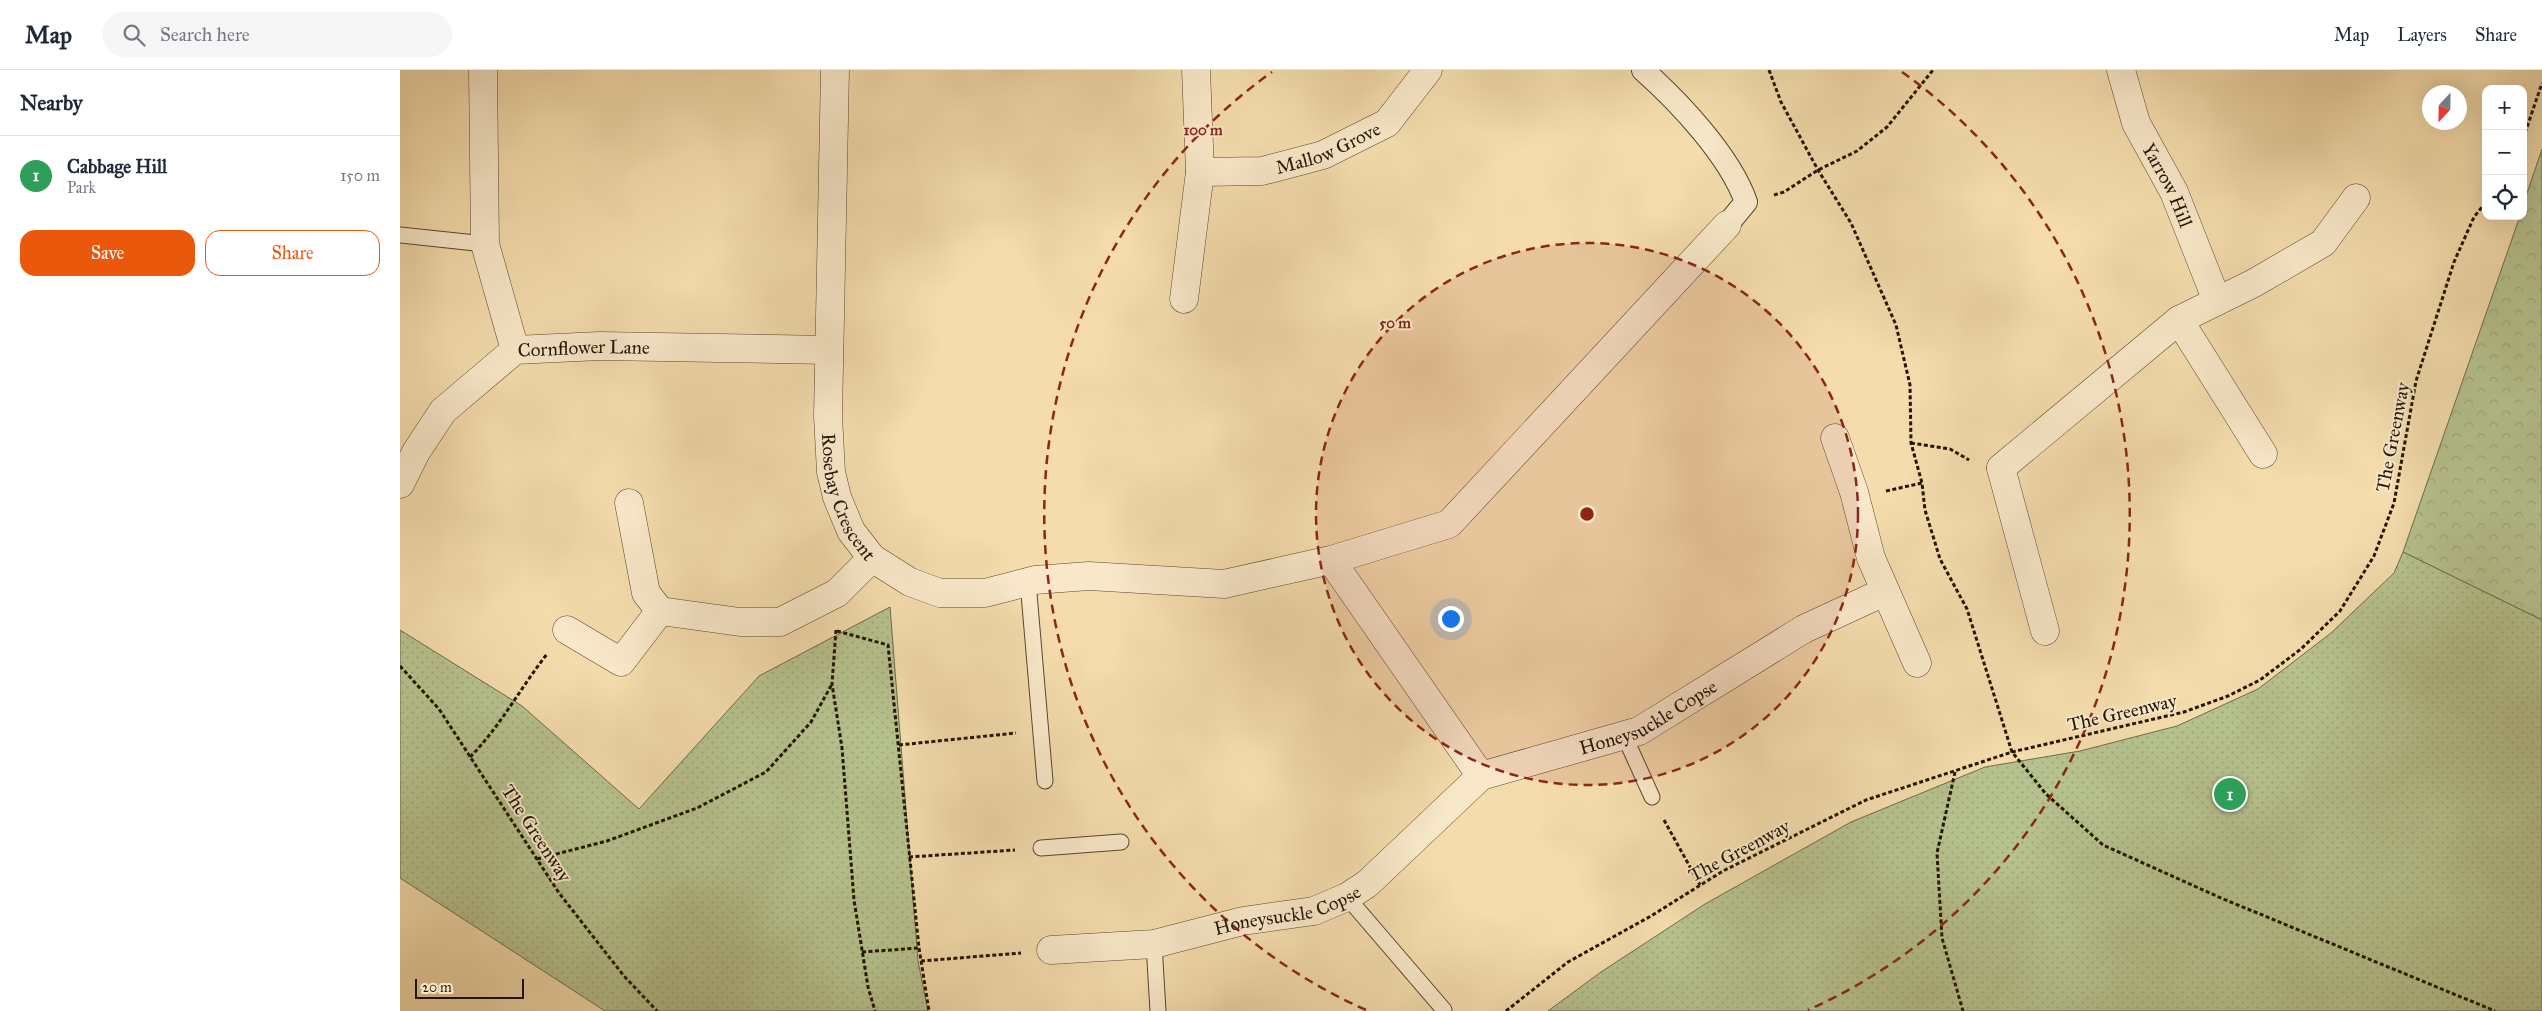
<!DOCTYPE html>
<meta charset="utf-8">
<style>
:root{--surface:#fff;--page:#f6f6f7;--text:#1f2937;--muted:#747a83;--line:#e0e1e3;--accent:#ea580c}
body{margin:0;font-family:"IM FELL Great Primer",serif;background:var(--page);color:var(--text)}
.controls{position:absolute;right:15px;top:15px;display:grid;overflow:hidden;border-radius:10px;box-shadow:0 5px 20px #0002}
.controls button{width:45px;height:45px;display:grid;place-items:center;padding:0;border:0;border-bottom:1px solid var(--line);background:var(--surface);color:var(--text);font:25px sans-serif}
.compass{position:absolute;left:2022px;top:15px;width:45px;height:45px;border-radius:50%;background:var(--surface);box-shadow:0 5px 20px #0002;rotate:202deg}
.scale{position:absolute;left:15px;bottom:12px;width:109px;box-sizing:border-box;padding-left:5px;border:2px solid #221505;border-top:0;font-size:14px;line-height:18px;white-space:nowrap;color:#221505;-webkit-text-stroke:4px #f8e8c9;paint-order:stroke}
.you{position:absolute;left:1050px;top:548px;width:18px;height:18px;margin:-12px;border:4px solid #fff;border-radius:50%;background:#1a73e8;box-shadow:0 0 0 8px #1a73e833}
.badge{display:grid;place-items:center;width:32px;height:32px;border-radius:50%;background:var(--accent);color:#fff;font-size:16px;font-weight:700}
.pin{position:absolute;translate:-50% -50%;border:2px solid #fff;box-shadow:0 1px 5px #0006}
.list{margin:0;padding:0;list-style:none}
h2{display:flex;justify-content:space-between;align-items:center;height:65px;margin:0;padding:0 20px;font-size:21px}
h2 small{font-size:16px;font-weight:400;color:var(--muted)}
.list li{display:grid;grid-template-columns:32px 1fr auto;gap:15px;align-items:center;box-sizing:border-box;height:80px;padding:0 20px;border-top:1px solid var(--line)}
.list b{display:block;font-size:19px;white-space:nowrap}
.list p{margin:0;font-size:16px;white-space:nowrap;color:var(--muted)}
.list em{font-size:16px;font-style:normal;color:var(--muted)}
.actions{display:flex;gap:10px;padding:15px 20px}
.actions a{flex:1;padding:11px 0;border:1px solid var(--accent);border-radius:15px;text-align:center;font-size:18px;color:var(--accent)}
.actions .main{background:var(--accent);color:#fff}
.icon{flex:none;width:28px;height:28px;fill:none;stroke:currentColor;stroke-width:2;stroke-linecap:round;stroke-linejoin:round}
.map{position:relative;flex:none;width:2142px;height:941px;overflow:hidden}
header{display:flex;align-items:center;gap:30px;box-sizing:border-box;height:70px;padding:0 25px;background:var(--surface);border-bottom:1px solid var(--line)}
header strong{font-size:24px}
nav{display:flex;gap:28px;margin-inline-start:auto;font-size:18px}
.search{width:350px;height:45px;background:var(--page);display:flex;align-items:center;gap:12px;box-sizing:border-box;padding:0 18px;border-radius:28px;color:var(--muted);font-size:19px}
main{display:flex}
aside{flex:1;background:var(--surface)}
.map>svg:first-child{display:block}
.forest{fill:url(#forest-crowns);stroke:#6c6c4a}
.park{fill:url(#park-dots);stroke:#6c6c4a}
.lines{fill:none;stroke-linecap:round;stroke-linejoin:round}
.service-casing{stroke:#56472f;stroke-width:17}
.pedestrian-casing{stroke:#56472f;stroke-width:24}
.minor-casing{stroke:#56472f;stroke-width:29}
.path{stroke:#221505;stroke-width:3;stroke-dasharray:4 2.5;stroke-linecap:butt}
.service{stroke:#f8e8c9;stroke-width:15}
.pedestrian{stroke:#f8e8c9;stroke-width:22}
.minor{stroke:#f8e8c9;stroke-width:28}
.ring{fill:none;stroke:#8f2418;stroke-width:2.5;stroke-dasharray:9 6}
.labels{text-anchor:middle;stroke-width:4;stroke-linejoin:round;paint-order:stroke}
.street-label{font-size:19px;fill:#221505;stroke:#f8e8c9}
.centre{fill:#8f2418;stroke:#f8e8c9;stroke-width:2.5}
.ring-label{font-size:15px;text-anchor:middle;font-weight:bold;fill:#8f2418;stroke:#f8e8c9;stroke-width:4;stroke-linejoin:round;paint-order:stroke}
</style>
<header>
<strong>Map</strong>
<div class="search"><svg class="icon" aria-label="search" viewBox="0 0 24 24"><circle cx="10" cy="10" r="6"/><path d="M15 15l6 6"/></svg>Search here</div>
<nav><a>Map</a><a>Layers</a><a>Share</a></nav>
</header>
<main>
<aside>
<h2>Nearby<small></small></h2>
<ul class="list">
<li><span class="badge" style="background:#2e9e5b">1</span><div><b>Cabbage Hill</b><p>Park</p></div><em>150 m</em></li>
</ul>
<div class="actions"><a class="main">Save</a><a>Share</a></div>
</aside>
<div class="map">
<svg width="2142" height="941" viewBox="0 0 2142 941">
<defs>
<pattern id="forest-crowns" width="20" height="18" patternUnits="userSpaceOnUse" patternTransform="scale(1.25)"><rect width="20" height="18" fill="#b6c28e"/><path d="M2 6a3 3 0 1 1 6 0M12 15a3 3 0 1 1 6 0" fill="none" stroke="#9ca679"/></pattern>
<pattern id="park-dots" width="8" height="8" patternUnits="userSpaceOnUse" patternTransform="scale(1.25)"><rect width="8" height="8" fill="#b6c28e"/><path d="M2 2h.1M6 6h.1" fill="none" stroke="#9ca679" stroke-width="1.8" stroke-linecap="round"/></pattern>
</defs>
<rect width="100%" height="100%" fill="#f4dcac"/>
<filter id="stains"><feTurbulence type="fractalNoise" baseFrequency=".004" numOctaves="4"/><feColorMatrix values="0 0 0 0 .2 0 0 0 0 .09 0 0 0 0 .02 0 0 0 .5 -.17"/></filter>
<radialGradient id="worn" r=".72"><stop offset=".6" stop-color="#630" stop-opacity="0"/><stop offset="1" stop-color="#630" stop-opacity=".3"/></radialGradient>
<path class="forest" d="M2142 79V550L2003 482 2120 146H2123V135Z"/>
<g class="park">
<path d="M2003 482 2142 550V941H1148L1201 902 1305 834 1451 752 1585 697 1680 681 1777 656 1858 619 1931 563 1994 503Z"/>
<path d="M490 537 518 891 528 941H205L0 808V560L122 636 239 739 359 606Z"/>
</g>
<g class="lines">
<g class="service-casing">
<g id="service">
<path d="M0 165 85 174"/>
<path d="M628 512 645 711"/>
<path d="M1224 665 1252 727"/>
<path d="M641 778 721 772"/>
<path d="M947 827 1044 940"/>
<path d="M754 874 758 941"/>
</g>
</g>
<g class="pedestrian-casing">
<path id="pedestrian" d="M1243 0C1279 32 1330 86 1346 132L1327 155"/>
</g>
<g class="minor-casing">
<g id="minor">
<path d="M83 0 85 174 115 280"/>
<path id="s1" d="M435 0 428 346 431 402 437 427 451 461 472 488 510 512 540 523H585L635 510 689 506 824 514 931 490 1049 454 1327 155"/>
<path id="s2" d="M1721 0 1736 53 1774 122 1817 231"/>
<path id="s3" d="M800 102 862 101 923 85 987 53 1028 0"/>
<path d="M784 229 800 102 796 0"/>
<path d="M1779 250 1863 384"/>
<path d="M1435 368 1454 422 1471 488 1517 593"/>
<path d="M1601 398 1779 250 1854 213 1923 173 1956 128"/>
<path d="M1601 398 1645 561"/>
<path id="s4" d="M0 414 16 382 43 341 115 280 200 276 429 280"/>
<path d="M229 433 246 523 260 541 340 552H380L437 523 472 488"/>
<path id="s5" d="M931 490 1081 706 1239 661 1404 559 1484 522"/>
<path d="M167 560 221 592 260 541"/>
<path id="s6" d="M651 880 754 874 843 851 914 841 947 827 967 814 1081 706"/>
</g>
</g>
<g class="path">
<path d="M1369 0 1381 32 1418 100 1451 153 1496 255 1510 315 1511 373 1522 413 1525 440 1540 489 1567 539 1612 682 1646 724 1703 775 1821 828 2095 941"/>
<path d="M2123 69 2142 13"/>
<path d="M1374 125 1384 122 1418 100 1457 81 1487 57 1533 0"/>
<path d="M1511 373 1550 379 1569 390"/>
<path d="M1486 421 1522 413"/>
<path d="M436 560 432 614 442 678 454 830 468 917 475 941"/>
<path d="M437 561 488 575 519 878 529 941"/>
<path d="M0 596 39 639 159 823 224 906 257 941"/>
<path d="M499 675 616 663"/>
<path d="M70 687C100 657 121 617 147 584"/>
<path d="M1555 702 1537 783 1542 868 1563 941"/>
<path d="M1264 750 1300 815"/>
<path d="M509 787 615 780"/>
<path d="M137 789 207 771 297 738 366 702 411 652 432 614"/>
<path d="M462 882 519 878"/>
<path d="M521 891 621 883"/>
<path d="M1106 941 1168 892 1251 846 1323 801 1466 730 1612 682 1784 642 1828 626 1860 610 1901 579 1940 541 1974 486 1994 433 2016 311 2054 192 2074 147 2086 132"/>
</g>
<use href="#service" class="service"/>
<use href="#pedestrian" class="pedestrian"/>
<use href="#minor" class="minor"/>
</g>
<circle cx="1187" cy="444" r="271" fill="#8f2418" fill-opacity=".12"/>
<g class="ring">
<circle cx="1187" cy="444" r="271"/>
<path d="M966 940A543 543 0 0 1 872 2M1502 2A543 543 0 0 1 1408 940"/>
</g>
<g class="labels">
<g class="street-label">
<text dy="7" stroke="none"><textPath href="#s3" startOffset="132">Mallow Grove</textPath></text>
<text dy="7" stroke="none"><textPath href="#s2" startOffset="125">Yarrow Hill</textPath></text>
<text dy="7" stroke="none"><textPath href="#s4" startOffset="248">Cornflower Lane</textPath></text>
<text transform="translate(1992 367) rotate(-79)" y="7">The Greenway</text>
<text dy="7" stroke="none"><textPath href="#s1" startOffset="431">Rosebay Crescent</textPath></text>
<text transform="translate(1722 642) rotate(-13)" y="7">The Greenway</text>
<text dy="7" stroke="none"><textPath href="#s5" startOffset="441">Honeysuckle Copse</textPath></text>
<text transform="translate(137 763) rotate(57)" y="7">The Greenway</text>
<text transform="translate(1339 780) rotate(-28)" y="7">The Greenway</text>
<text dy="7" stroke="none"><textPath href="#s6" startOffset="241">Honeysuckle Copse</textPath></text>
</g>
</g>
<circle cx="1187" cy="444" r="8" class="centre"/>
<g class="ring-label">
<text x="803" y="65">100 m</text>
<text x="995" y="258">50 m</text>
</g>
<rect width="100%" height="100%" filter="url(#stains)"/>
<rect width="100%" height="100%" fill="url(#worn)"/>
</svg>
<div class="controls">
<button>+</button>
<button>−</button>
<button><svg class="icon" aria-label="locate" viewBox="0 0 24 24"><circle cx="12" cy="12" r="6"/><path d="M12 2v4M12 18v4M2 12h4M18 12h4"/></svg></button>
</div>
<svg class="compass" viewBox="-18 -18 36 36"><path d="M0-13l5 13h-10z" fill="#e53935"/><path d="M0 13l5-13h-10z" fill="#747a83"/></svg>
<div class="scale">20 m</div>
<div class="you"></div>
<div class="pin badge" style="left:1830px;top:724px;background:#2e9e5b">1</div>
</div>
</main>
